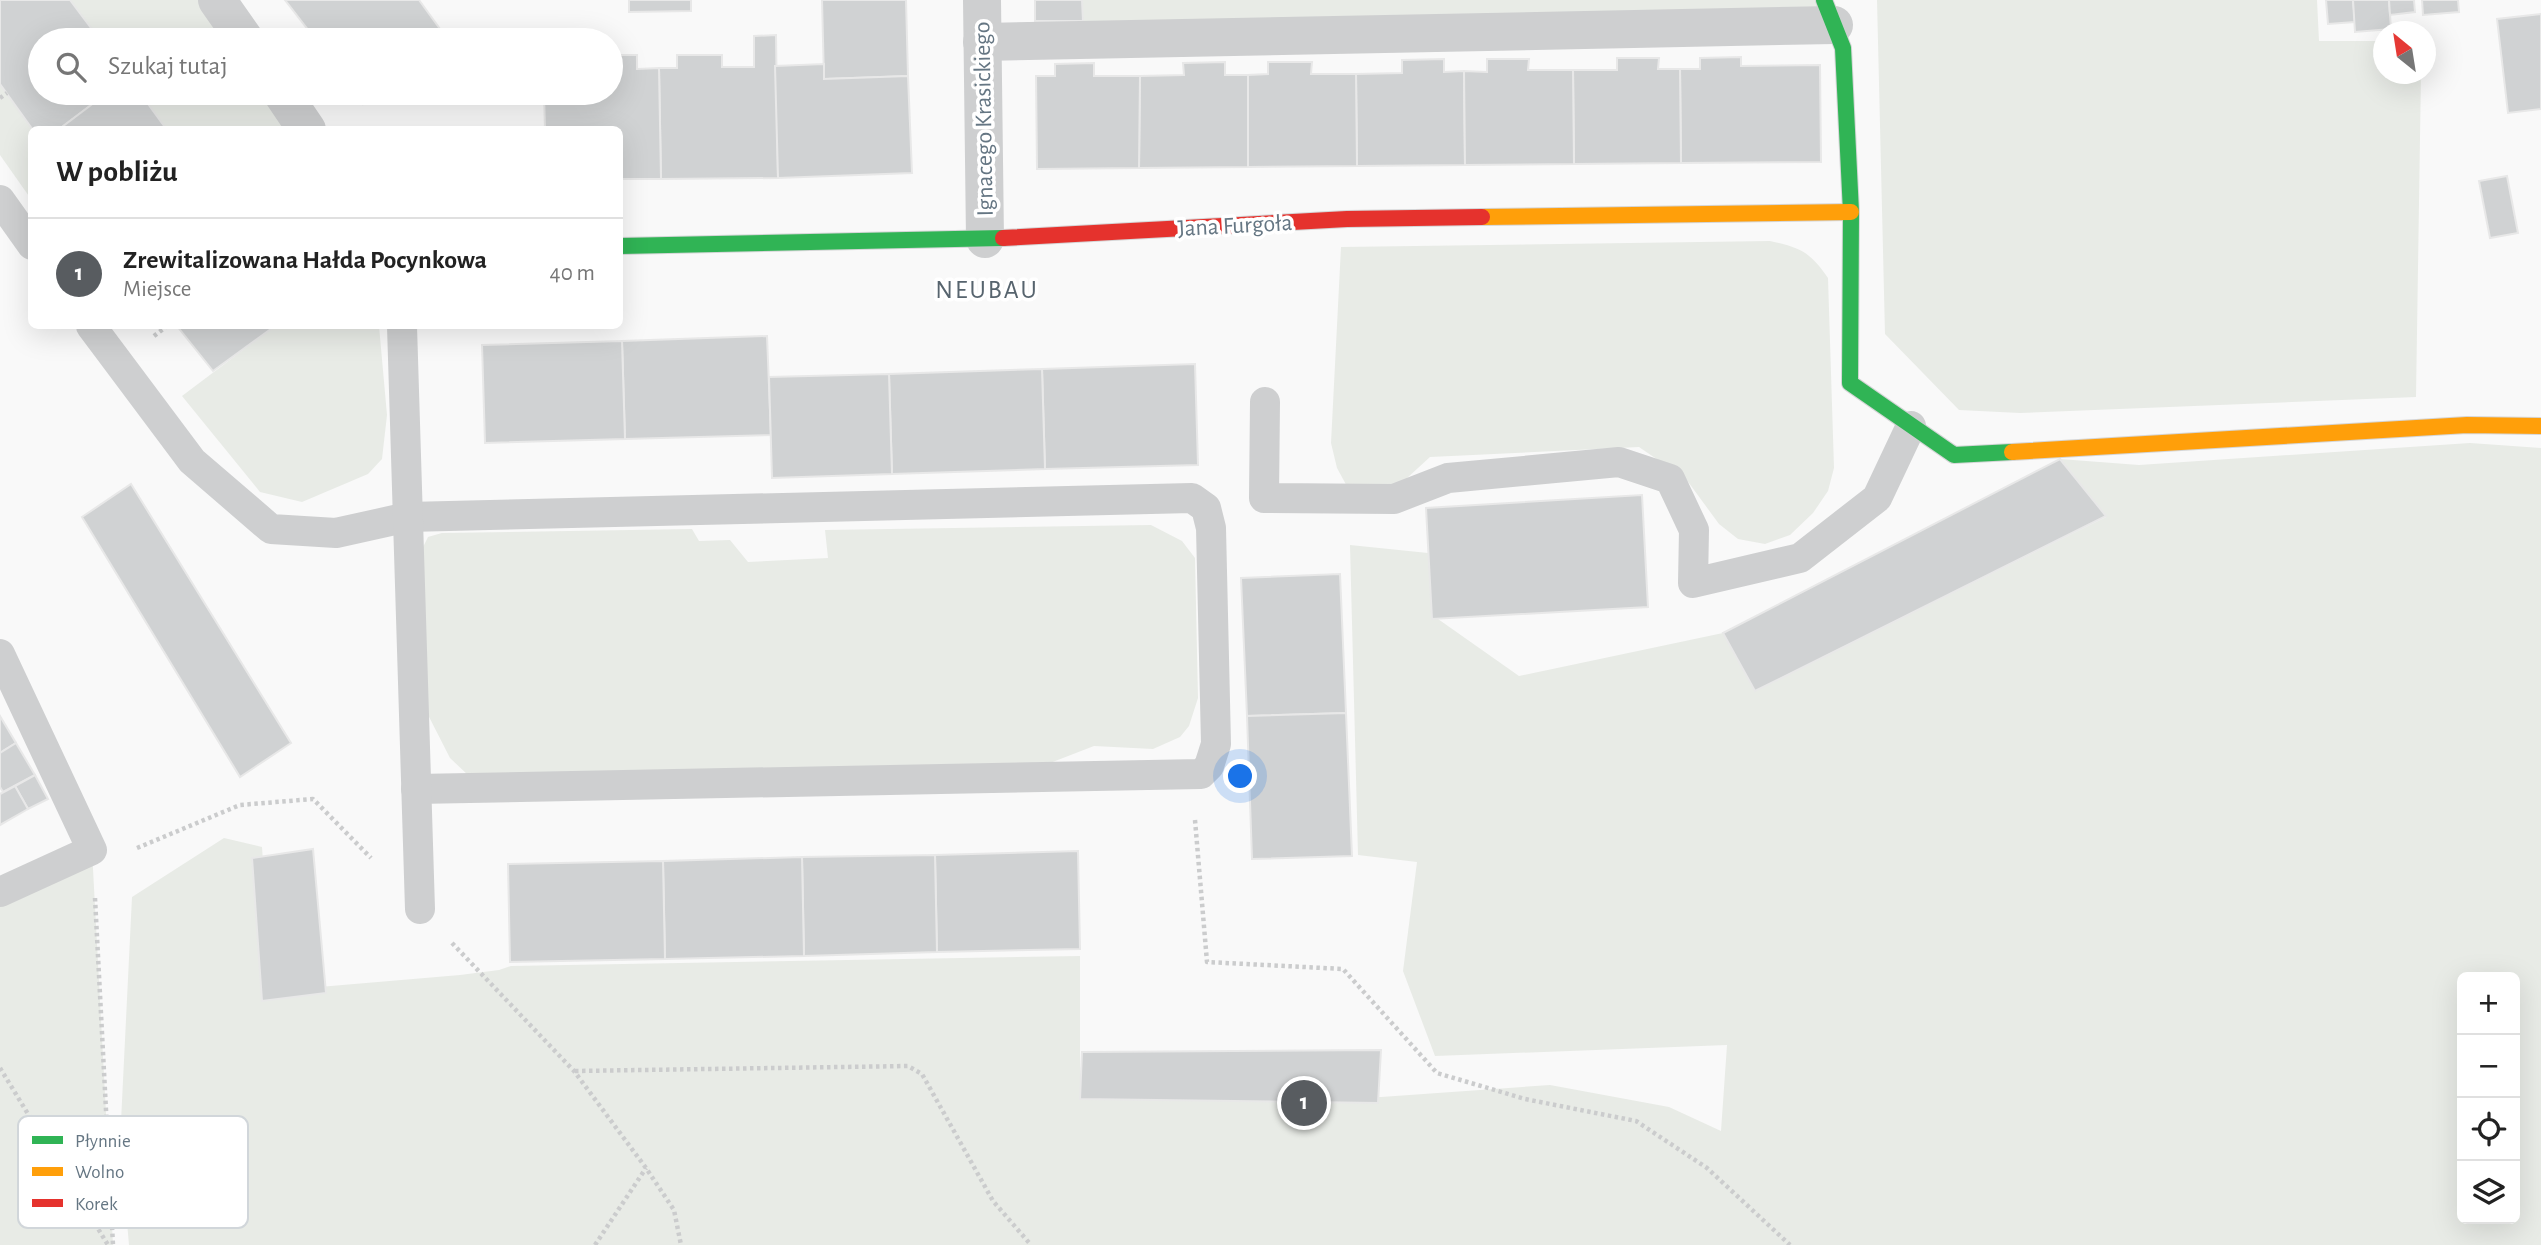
<!DOCTYPE html>
<html lang="pl">
<meta charset="utf-8">
<style>
:root{--surface:#fff;--page:#f6f6f6;--text:#222;--muted:#767676;--line:#e0e0e0;--accent:#585c60}
body{margin:0;font-family:"Alegreya Sans",sans-serif;background:var(--page);color:var(--text)}
.controls{position:absolute;right:21px;bottom:21px;display:grid;overflow:hidden;border-radius:10px;box-shadow:0 7px 28px #0002}
.controls button{width:63px;height:63px;display:grid;place-items:center;padding:0;border:0;border-bottom:2px solid var(--line);background:var(--surface);color:var(--text);font:35px sans-serif}
.compass{position:absolute;left:2373px;top:21px;width:63px;height:63px;border-radius:50%;background:var(--surface);box-shadow:0 7px 28px #0002;rotate:330deg}
.you{position:absolute;left:1241px;top:777px;width:24px;height:24px;margin:-18px;border:5px solid #fff;border-radius:50%;background:#1a73e8;box-shadow:0 0 0 10px #1a73e833}
.badge{display:grid;place-items:center;width:46px;height:46px;border-radius:50%;background:var(--accent);color:#fff;font-size:23px;font-weight:700}
.pin{position:absolute;translate:-50% -50%;border:4px solid #fff;box-shadow:0 2px 7px #0006}
.list{margin:0;padding:0;list-style:none}
h2{display:flex;justify-content:space-between;align-items:center;height:91px;margin:0;padding:0 28px;font-size:30px}
h2 small{font-size:23px;font-weight:400;color:var(--muted)}
.list li{display:grid;grid-template-columns:46px 1fr auto;gap:21px;align-items:center;box-sizing:border-box;height:112px;padding:0 28px;border-top:2px solid var(--line)}
.list b{display:block;font-size:26px;white-space:nowrap}
.list p{margin:0;font-size:23px;white-space:nowrap;color:var(--muted)}
.list em{font-size:23px;font-style:normal;color:var(--muted)}
.icon{flex:none;width:38px;height:38px;fill:none;stroke:currentColor;stroke-width:2;stroke-linecap:round;stroke-linejoin:round}
.map{position:relative;flex:none;width:2541px;height:1245px;overflow:hidden}
.search{position:absolute;background:var(--surface);box-shadow:0 7px 28px #0002;left:28px;top:28px;width:595px;height:77px;display:flex;align-items:center;gap:18px;box-sizing:border-box;padding:0 24px;border-radius:38px;color:var(--muted);font-size:26px}
.panel{position:absolute;background:var(--surface);box-shadow:0 7px 28px #0002;left:28px;top:126px;width:595px;height:203px;border-radius:10px}
.map>svg:first-child{display:block}
.green{fill:#e8ebe6;fill-rule:evenodd}
.building{fill:#d0d2d3;stroke:#e8e8e8;stroke-width:2}
.lines{fill:none;stroke-linecap:round;stroke-linejoin:round}
.fast-casing{stroke:#d5d6d7;stroke-width:18}
.slow-casing{stroke:#d5d6d7;stroke-width:18}
.jam-casing{stroke:#d5d6d7;stroke-width:18}
.path{stroke:#cbcccd;stroke-width:4.5;stroke-dasharray:3.5 3.5;stroke-linecap:butt}
.lane{stroke:#cecfd0;stroke-width:30}
.street{stroke:#cecfd0;stroke-width:38}
.fast{stroke:#30b455;stroke-width:16}
.slow{stroke:#ff9f0a;stroke-width:16}
.jam{stroke:#e5322d;stroke-width:16}
.labels{text-anchor:middle;stroke-width:7;stroke-linejoin:round;paint-order:stroke}
.street-label{font-size:24px;fill:#657683;stroke:#fff}
.neighbourhood-label{font-size:26px;letter-spacing:2px;fill:#57646e;stroke:#fff}
.key{fill:#fff;stroke:#d1d6da;stroke-width:2}
.key-label{font-size:19px;fill:#657683}
</style>
<div class="map">
<svg width="2541" height="1245" viewBox="0 0 2541 1245">
<rect width="100%" height="100%" fill="#f9f9f9"/>
<g class="green">
<path d="M70 0H218L247 40H100Z"/>
<path d="M1082 0H1824L1834 25 1084 40Z"/>
<path d="M1877 0H2317L2319 41H2383L2384 74H2421L2416 397 2020 413 1959 410 1885 334Z"/>
<path d="M0 84 34 129 32 130 31 199 0 155Z"/>
<path d="M139 93H285L312 129H166Z"/>
<path d="M1770 241C1801 248 1810 252 1828 278L1834 468 1828 491 1813 513 1790 535 1765 544 1738 539 1719 524 1686 479 1639 447 1430 457 1406 479 1390 488 1349 490 1337 468 1331 443 1341 247Z"/>
<path d="M275 326H379L387 415 382 459 368 474 302 502 260 492 182 396Z"/>
<path d="M2470 443 2541 448V1245H129L120 1142 132 897 224 838 262 847 272 991 460 975 499 970 511 966 1080 956V1099L1381 1097 1550 1085 1669 1107 1721 1131 1727 1045 1435 1056 1403 971 1417 862 1358 855 1350 545 1428 553 1438 619 1519 676 1723 633 1755 691 2106 517 2060 459 2139 465ZM2462 977H2515V1219H2462Z"/>
<path d="M1151 525 1182 541 1195 558 1198 698 1189 726 1180 737 1153 749 1094 746 1019 775 469 776 450 758 424 707 422 549 428 537 442 533 692 529 699 541 730 540 748 562 828 558 825 530Z"/>
<path d="M92 850 113 1245H0V892Z"/>
</g>
<g class="building">
<path d="M0 0H70L100 40H40V93H107L58 130H33L0 84Z"/>
<path d="M285 0H419L448 40H316Z"/>
<path d="M629 0H691V11L629 12Z"/>
<path d="M822 0H906L908 76 824 79Z"/>
<path d="M1035 0H1082L1083 21H1035Z"/>
<path d="M2326 0H2353L2355 22 2328 24Z"/>
<path d="M2353 0H2389L2391 29 2355 32Z"/>
<path d="M2389 0H2414L2415 12 2390 15Z"/>
<path d="M2422 0H2458L2459 12 2423 15Z"/>
<path d="M2541 14V109L2508 113 2497 19Z"/>
<path d="M776 35 778 178 661 179 659 68H677V55H722V67H754V36Z"/>
<path d="M611 55H637V69L659 68 661 179H620V130H545L544 93H611Z"/>
<path d="M1741 57V66L1820 65 1821 162 1681 163 1680 69H1700V58Z"/>
<path d="M1617 58H1659L1658 69H1680L1681 163 1574 164 1573 70H1617Z"/>
<path d="M1444 59V72L1464 71 1465 165 1357 166 1356 74 1402 73V60Z"/>
<path d="M1487 59H1529L1528 70H1573L1574 164 1465 165 1464 71 1487 72Z"/>
<path d="M1225 62V75H1248V167L1139 168 1140 76 1184 75 1183 63Z"/>
<path d="M1268 62H1312L1311 74H1356L1357 166 1248 167V75L1268 74Z"/>
<path d="M1094 63V76H1140L1139 168 1037 169 1036 76H1055V64Z"/>
<path d="M824 64V79L908 76 912 173 778 178 775 66Z"/>
<path d="M107 93H140L167 130H58Z"/>
<path d="M355 93H377L363 104Z"/>
<path d="M2507 176 2518 233 2490 238 2479 181Z"/>
<path d="M177 326H275L213 371Z"/>
<path d="M767 336 771 435 625 439 622 341Z"/>
<path d="M622 341 625 439 485 443 482 345Z"/>
<path d="M1195 364 1198 465 1045 469 1042 369Z"/>
<path d="M1042 369 1045 469 892 474 889 374Z"/>
<path d="M889 374 892 474 772 478 769 377Z"/>
<path d="M2060 459 2106 516 1755 691 1723 633Z"/>
<path d="M131 484 291 743 240 777 82 517Z"/>
<path d="M1642 495 1648 607 1432 619 1426 508Z"/>
<path d="M1340 574 1346 713 1247 716 1241 578Z"/>
<path d="M1346 713 1352 856 1252 859 1247 716Z"/>
<path d="M0 716 16 743 0 753Z"/>
<path d="M16 743 35 775 3 792 0 787V753Z"/>
<path d="M35 775 48 799 28 809 15 786Z"/>
<path d="M15 786 28 809 0 825V794Z"/>
<path d="M313 849 326 993 262 1001 252 858Z"/>
<path d="M1078 851 1080 949 937 952 935 855Z"/>
<path d="M935 855 937 952 804 956 802 857Z"/>
<path d="M802 857 804 956 665 959 663 861Z"/>
<path d="M663 861 665 959 510 962 508 864Z"/>
<path d="M1381 1050 1378 1103 1080 1099 1082 1052Z"/>
</g>
<g class="lines">
<g class="fast-casing">
<g id="fast">
<path d="M1824 0 1843 48 1851 212 1850 383 1954 455 2012 452"/>
<path d="M620 246 1003 238"/>
</g>
</g>
<g class="slow-casing">
<g id="slow">
<path d="M1482 217 1851 212"/>
<path d="M2012 452 2467 425 2541 426"/>
</g>
</g>
<g class="jam-casing">
<path id="jam" d="M1003 238 1347 219 1482 217"/>
</g>
<g class="path">
<path d="M0 98 7 93"/>
<path d="M154 336 167 326"/>
<path d="M1195 820 1207 962 1343 969 1437 1073 1525 1099 1636 1121 1707 1168 1790 1245"/>
<path d="M137 848 240 805 313 799 371 858"/>
<path d="M95 898 113 1245"/>
<path d="M452 943 574 1071 646 1168 674 1210 681 1245"/>
<path d="M0 1068 108 1245"/>
<path d="M575 1071 908 1066 922 1074 993 1201 1031 1245"/>
<path d="M595 1245 646 1168"/>
</g>
<g class="lane">
<path d="M0 200 32 245"/>
<path d="M91 326 192 461 271 529 336 533 408 517 1192 498 1206 508 1211 528 1216 744 1209 766 1201 774 416 789"/>
<path d="M402 326 420 909"/>
<path d="M1265 402 1264 498 1394 499 1448 478 1619 462 1670 479 1694 530 1693 583 1800 558 1877 498 1911 426"/>
<path d="M0 654 92 850 0 892"/>
</g>
<g class="street">
<path d="M217 0 245 40"/>
<path d="M982 0 985 239"/>
<path d="M982 42 1834 25"/>
<path d="M282 93 307 130"/>
</g>
<use href="#fast" class="fast"/>
<use href="#slow" class="slow"/>
<use href="#jam" class="jam"/>
</g>
<g class="labels">
<g class="street-label">
<text transform="translate(983 119) rotate(-91)" y="8">Ignacego Krasickiego</text>
<text transform="translate(1235 225) rotate(-3)" y="8">Jana Furgoła</text>
</g>
<g class="neighbourhood-label">
<text x="987" y="298">NEUBAU</text>
</g>
</g>
<rect x="18" y="1116" width="230" height="112" rx="10" class="key"/>
<rect x="32" y="1136" width="31" height="8" fill="#30b455"/>
<rect x="32" y="1167" width="31" height="9" fill="#ff9f0a"/>
<rect x="32" y="1199" width="31" height="8" fill="#e5322d"/>
<g class="key-label">
<text x="75" y="1147">Płynnie</text>
<text x="75" y="1178">Wolno</text>
<text x="75" y="1210">Korek</text>
</g>
</svg>
<div class="controls">
<button>+</button>
<button>−</button>
<button><svg class="icon" aria-label="locate" viewBox="0 0 24 24"><circle cx="12" cy="12" r="6"/><path d="M12 2v4M12 18v4M2 12h4M18 12h4"/></svg></button>
<button><svg class="icon" aria-label="layers" viewBox="0 0 24 24"><path d="M12 4l9 5-9 5-9-5zM3 14l9 5 9-5"/></svg></button>
</div>
<svg class="compass" viewBox="-18 -18 36 36"><path d="M0-13l5 13h-10z" fill="#e53935"/><path d="M0 13l5-13h-10z" fill="#767676"/></svg>
<div class="you"></div>
<div class="pin badge" style="left:1304px;top:1103px">1</div>
<div class="search"><svg class="icon" aria-label="search" viewBox="0 0 24 24"><circle cx="10" cy="10" r="6"/><path d="M15 15l6 6"/></svg>Szukaj tutaj</div>
<section class="panel">
<h2>W pobliżu<small></small></h2>
<ul class="list">
<li><span class="badge">1</span><div><b>Zrewitalizowana Hałda Pocynkowa</b><p>Miejsce</p></div><em>40 m</em></li>
</ul>
</section>
</div>
